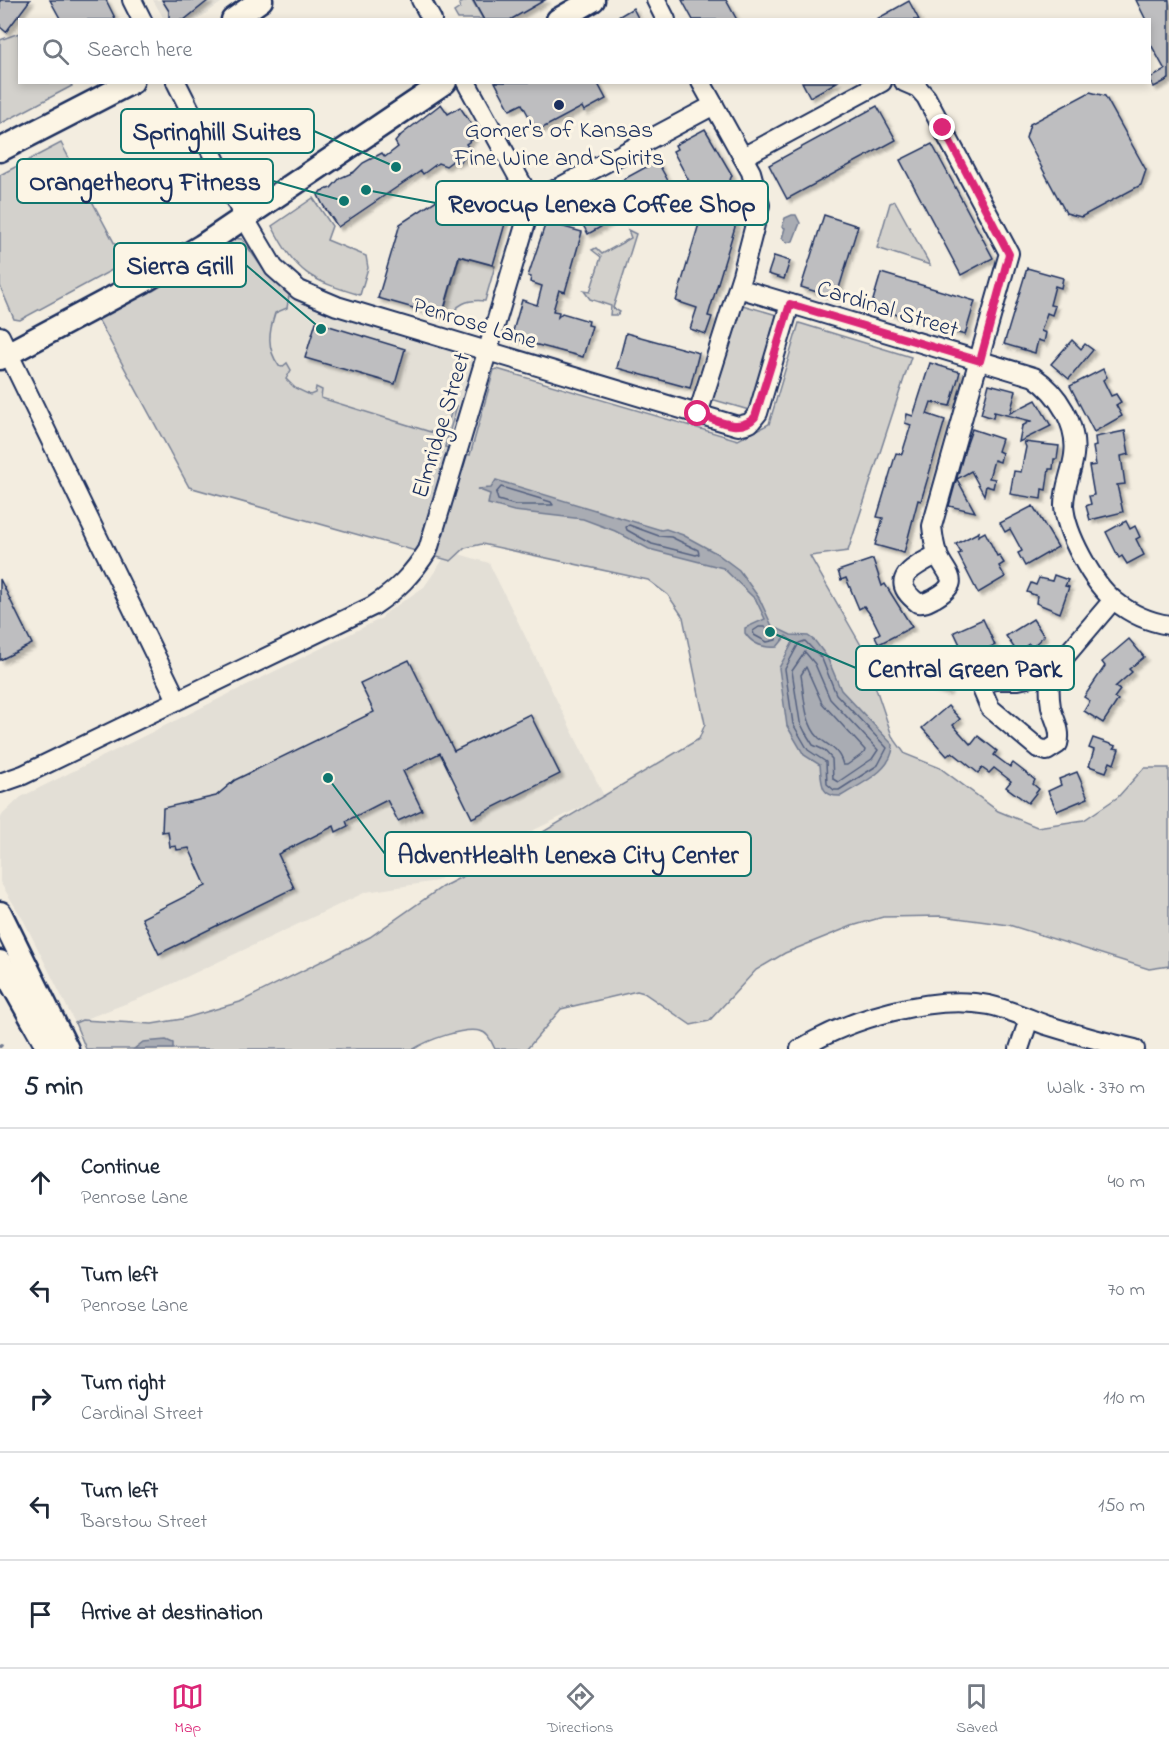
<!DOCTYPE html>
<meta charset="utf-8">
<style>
:root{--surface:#fff;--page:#f2f2f3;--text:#1f2937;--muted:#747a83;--line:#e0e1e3;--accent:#db2777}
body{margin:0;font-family:"Indie Flower",sans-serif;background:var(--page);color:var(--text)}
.stop{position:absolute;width:18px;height:18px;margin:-14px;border:4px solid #db2777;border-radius:50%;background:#fff}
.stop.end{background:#db2777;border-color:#fff;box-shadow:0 2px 6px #0008}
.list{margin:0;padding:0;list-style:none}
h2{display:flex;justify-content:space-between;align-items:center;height:78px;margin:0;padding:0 24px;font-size:26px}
h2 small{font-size:20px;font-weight:400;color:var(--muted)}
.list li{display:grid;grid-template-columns:39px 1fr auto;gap:18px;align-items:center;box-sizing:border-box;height:108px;padding:0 24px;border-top:2px solid var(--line)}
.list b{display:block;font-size:22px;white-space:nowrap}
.list p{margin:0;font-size:20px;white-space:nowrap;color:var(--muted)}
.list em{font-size:20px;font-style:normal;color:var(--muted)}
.icon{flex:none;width:33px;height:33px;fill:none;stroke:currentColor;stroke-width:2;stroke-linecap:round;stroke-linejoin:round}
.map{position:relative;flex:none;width:1169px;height:1049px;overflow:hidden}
.search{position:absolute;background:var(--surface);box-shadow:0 3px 9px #0003;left:18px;right:18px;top:18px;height:66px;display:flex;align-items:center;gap:15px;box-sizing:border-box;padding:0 21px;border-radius:0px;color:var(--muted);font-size:22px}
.sheet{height:618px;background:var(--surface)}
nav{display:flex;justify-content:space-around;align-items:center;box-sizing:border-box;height:84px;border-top:2px solid var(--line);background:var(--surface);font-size:16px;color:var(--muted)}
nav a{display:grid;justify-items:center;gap:3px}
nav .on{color:var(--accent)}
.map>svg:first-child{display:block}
.built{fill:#e3dfd6}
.green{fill:#d3d1cc;stroke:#778095;stroke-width:1.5}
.water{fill:#a9acb3;stroke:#707a91;stroke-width:1.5}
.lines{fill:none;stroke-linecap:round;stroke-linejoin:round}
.shore{stroke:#546180;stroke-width:1.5}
.stream{stroke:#707a91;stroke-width:4}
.building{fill:#bebec0;stroke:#1b2f5e;stroke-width:1.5;filter:url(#shadow)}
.minor-casing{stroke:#1b2f5e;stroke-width:22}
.major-casing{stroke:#1b2f5e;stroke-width:27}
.minor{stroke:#fcf5e5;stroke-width:18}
.major{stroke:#fcf5e5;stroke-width:22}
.route{stroke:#db2777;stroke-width:8}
.poi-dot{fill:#1b2f5e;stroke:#fcf5e5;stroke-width:2}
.labels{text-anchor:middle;stroke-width:6;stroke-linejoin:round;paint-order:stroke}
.poi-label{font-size:24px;fill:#1b2f5e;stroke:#fcf5e5}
.street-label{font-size:24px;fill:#1b2f5e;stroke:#fcf5e5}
.leader{fill:none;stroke:#0f766e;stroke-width:2}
.callout-dot{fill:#0f766e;stroke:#fcf5e5;stroke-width:2}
.callout{fill:#fcf5e5;stroke:#0f766e;stroke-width:2}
.callout-label{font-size:26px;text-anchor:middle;font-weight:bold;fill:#1b2f5e}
</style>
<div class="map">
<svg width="1169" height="1049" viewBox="0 0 1169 1049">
<defs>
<filter id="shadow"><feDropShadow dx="3.5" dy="3.5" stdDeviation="1.5" flood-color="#0004"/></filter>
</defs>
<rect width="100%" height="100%" fill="#f3ede0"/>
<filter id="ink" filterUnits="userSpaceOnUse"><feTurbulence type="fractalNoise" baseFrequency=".0167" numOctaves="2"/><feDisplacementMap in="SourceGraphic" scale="12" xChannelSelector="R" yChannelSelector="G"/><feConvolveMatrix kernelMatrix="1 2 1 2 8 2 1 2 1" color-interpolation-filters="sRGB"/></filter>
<g filter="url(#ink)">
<g class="built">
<path d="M153 0H225L197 20 164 19Z"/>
<path d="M280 277 485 351 456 452 284 398 256 347Z"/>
<path d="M449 551 489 563 604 796 460 866 437 881 366 892 146 996 75 1023 24 921 0 882V819L3 814 21 797 382 618 384 614 424 587Z"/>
</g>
<g class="green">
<path d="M467 0H472L483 19H458L454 12 460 8 459 4Z"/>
<path d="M19 33 20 82 70 83 72 86 0 124V40Z"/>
<path d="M61 143 125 263 20 320 14 319 0 286V175Z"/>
<path d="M313 198 332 226 327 240 366 256 368 268 360 295C310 280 297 274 272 226Z"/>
<path d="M895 201 930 265 877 248 890 203Z"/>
<path d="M628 230 636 234 613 308 620 312 618 315H610L611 306 590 299 584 291 590 292 601 257 592 250 596 248 602 254 631 238Z"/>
<path d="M229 238 242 239 263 269 289 295 287 308 275 313C269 332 266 348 279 366L282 367 287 363 291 370 286 379 295 388 310 395 315 393 316 387 322 390 321 398 434 433 439 424 447 426 452 410 443 407 447 405 457 406 445 447 470 455 494 370 497 369 738 440 769 424 799 323 911 357 848 551 810 556 862 647 892 736 905 754 940 768 998 811 1037 827 1084 820 1118 797 1144 768H1169V966L1149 969 1009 925 942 916 883 917 852 926 785 953 756 970 709 1021 691 1025 644 993 637 991 561 1009 527 1049H495C491 1042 489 1033 480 1031 463 1027 428 1040 414 1049H86L75 1023 82 1020 152 1024 182 1019 240 1002 370 937 442 887 501 857 699 739 705 724 683 617 668 595 648 580 482 544 465 548 451 561 189 487 98 319 129 303 131 296 146 288 153 291 215 254 216 246Z"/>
<path d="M460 256 495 266 485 301C467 299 456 304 448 320L442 318Z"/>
<path d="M739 304 777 315 749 410 711 399Z"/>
</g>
<g class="water">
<path d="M792 215H796L800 223 793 241 787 243 782 238 785 228 782 227 785 218Z"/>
<path d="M496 480 661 530 666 529 683 535 716 553 739 570 759 598 772 626 791 635 808 636 815 641 827 657 841 690 893 745C893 771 860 784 841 796 819 797 822 781 820 765L804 755 787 726 779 668 793 642 786 636 777 647C764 648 752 644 745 633V628L765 619 756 600 723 568 649 549 615 531 583 519 514 511 488 504 490 494 477 489 491 488Z"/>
<path d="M166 1040 173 1043V1049H134L143 1042Z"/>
</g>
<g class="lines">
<g class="shore">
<path d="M501 487 551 502 553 505H515L498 500 496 493Z"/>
<path d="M629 525 659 536 671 537 698 550 699 554 696 555 652 544 627 530 626 527Z"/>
<path d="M759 627H765L776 636V640L767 642 754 635 753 631Z"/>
<path d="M805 641 822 659 836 694 887 748 878 765 839 790H834L827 784 826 762 808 750 793 724 785 669 799 643Z"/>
<path d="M805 652 815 664 830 699 878 750 872 759 838 782 833 779 832 759 824 750 813 745 805 732 800 722 792 671Z"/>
<path d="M806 667 822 703 865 750 864 753 847 765H843C839 749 830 747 819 738 804 724 804 693 801 675Z"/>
</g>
<path class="stream" d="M0 1046 1 1045"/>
</g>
<g class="building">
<path d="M0 0H30L6 32 0 27Z"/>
<path d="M50 0H106L116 20H61Z"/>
<path d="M162 0H209L184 20H169V11Z"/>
<path d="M473 0H545L510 20H484Z"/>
<path d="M682 0H726L737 20H693Z"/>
<path d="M1136 0H1169V79L1154 87 1149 79 1165 70 1149 41V20H1146Z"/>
<path d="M909 1 919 20H875Z"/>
<path d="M633 8 639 20H613Z"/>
<path d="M495 82H597L606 99 584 111 582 107 537 131 522 104 510 110Z"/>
<path d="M802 82H837L810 97Z"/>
<path d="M1090 92 1105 96 1146 170 1141 185 1081 217 1066 213 1026 138 1030 124Z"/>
<path d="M441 104 448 114 460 107 474 128V132L470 135 473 139 466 144 472 153 456 164 454 160 446 166 438 163 423 174 421 171 338 227 323 205 318 195 321 191 331 188 340 178 354 172 363 163 382 153 385 157 398 147 395 142 401 135Z"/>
<path d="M877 106 896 140 787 199 769 165Z"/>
<path d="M705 129 732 175 730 180 733 185 721 191 722 195 702 205 673 151 677 149 675 145Z"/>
<path d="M932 144 993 258 961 275 900 160Z"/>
<path d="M657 161 672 188 588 234 573 207Z"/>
<path d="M455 188 511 203 493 265 459 256 442 316 378 298 400 224Z"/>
<path d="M704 207 738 217 708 316 712 317 706 334 690 329 697 308 676 301Z"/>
<path d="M824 215 858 226 836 298 801 287Z"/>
<path d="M546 222 582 232 565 292 559 290 553 311 559 312 558 317 562 313 589 321 588 325 592 326 583 357 511 338 522 300 537 305 542 286 530 282 531 277 528 276Z"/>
<path d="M774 256 790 261 784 279 768 274Z"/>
<path d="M1027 268 1063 278 1061 288 1055 286 1050 305 1055 306 1052 315 1047 313 1041 331 1046 333 1044 342 1038 340 1035 353 1004 344Z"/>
<path d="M881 273 975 301 965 335 871 307Z"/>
<path d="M316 322 405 349 395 384 305 358Z"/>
<path d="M626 333 699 353 690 388 617 368Z"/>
<path d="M1072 340 1081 349 1085 344 1093 350 1069 379 1051 364Z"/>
<path d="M930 363 960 372 950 406 931 402 927 414 945 420 921 501 918 500 904 553 875 545 883 518 877 517 896 453 902 454 905 444 911 425 905 423 907 414 913 416Z"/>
<path d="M1103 369 1107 377 1103 380 1111 396 1116 394 1121 402 1116 405 1122 416 1094 432 1070 386Z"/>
<path d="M989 384 1016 391 1010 413 1036 400 1051 426 1019 442 1022 426 1031 421 994 412 993 418 981 414Z"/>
<path d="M972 429 1002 439 998 451 1002 453 1000 462 994 460 989 478 995 479 993 488 986 486 984 495 971 471 957 479 975 512 949 506 965 449Z"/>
<path d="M1125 431 1129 454 1121 456 1125 484 1117 485 1123 512 1090 520 1086 506 1091 504 1089 496 1094 495 1089 466 1096 465 1093 447 1096 446 1095 437Z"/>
<path d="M1024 442 1059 446 1057 459H1054L1053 469H1049L1046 490 1042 489 1041 499 1010 494 1014 471 1021 472 1026 447Z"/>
<path d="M1033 506 1058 547 1025 566 1018 553 1022 551 1010 529 1005 532 1000 523Z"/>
<path d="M1126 521 1130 529 1135 526 1140 537 1136 539 1144 555 1127 564 1122 556 1119 558 1106 532Z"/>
<path d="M979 532 978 536 985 532 997 556 999 555 1004 563 999 566 1005 577 978 593 958 554 961 553 956 544Z"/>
<path d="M873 559 882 586 885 584 912 627 879 644 875 636 880 633 872 617 864 606 859 609 846 578 841 580 838 571Z"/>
<path d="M1054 575 1068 580 1065 586 1069 587 1060 613 1036 603 1037 596 1027 592 1031 583 1036 585 1039 578 1052 581Z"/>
<path d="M0 579 32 644 0 660Z"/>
<path d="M983 619 995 645 979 652 977 647 964 653 954 632Z"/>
<path d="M1033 619 1044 636 1032 647 1029 644 1017 652 1006 636Z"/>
<path d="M1129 639 1144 657 1129 669 1132 672 1115 687 1120 690 1114 698 1118 700 1103 723 1084 711 1090 701 1084 697 1105 666 1102 662Z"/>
<path d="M409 660 454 751 530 714 560 774 472 818 440 753 403 771 422 810 398 821 387 800 346 821 348 826 336 832 334 826 278 854 294 888 159 954 142 918 206 886 189 848 177 850 176 846 170 847 168 831 162 832 163 808 216 796 235 780 374 712 360 683Z"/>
<path d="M934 665 952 670 947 692 929 687Z"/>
<path d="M948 706 960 719 953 725 971 745 978 736 997 751 994 755 1010 767 1013 763 1035 780 1033 784 1039 789 1028 803 1006 787 1011 781 994 768 989 773 982 768 978 773 952 752 947 756 922 728Z"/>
<path d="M1093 738 1116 746 1114 748 1119 749 1114 764 1110 762 1106 772 1089 766 1094 750 1089 748Z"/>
<path d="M1077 772 1088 798 1057 811 1048 791 1061 785 1059 779Z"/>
</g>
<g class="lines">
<g class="minor-casing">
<g id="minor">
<path d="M132 0 142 20"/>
<path d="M421 0 432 20"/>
<path d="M656 0 666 20"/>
<path d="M176 82 245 219 274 268 299 290 337 306 738 426 750 423 758 413 790 304"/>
<path d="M904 82 918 88 926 97 1009 253 932 526C933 535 934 545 937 553 946 576 964 581 935 598 929 601 925 604 918 603 885 578 916 566 938 554"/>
<path d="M743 157 882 82"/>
<path d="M532 202 714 105"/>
<path d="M738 288 1034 377C1058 393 1078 425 1074 455 1072 472 1064 487 1064 505 1065 532 1093 584 1115 601 1131 614 1149 622 1169 625"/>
<path d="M0 336 177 700"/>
<path d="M698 414 742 275 760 205 751 172 701 82"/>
<path d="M1051 673C1049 685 1049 695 1051 707 1054 720 1062 730 1058 744L1047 751 1038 748 990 708 982 689 987 682 996 680H1018Z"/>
<path d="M1051 673 1113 600"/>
<path d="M0 783 23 775 373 606C397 590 412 575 428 550L532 202 466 82"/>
<path d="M800 1049C849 1019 932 994 989 1005 1008 1009 1027 1018 1046 1025 1075 1034 1104 1042 1135 1049"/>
<path d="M1019 1049 1029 1019"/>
</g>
</g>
<g class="major-casing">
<g id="major">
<path d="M233 20 261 0"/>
<path d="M558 20 593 0"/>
<path d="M0 150 132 82"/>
<path d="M0 358 144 281 202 246 445 82"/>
<path d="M0 913 67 1049"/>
<path d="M0 962 49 1049"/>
</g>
</g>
<use href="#minor" class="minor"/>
<use href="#major" class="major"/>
</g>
</g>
<g class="lines" filter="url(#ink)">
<path class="route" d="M698 414C716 420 740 434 755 417L790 304 980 361 1009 254 943 128"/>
</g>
<circle class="poi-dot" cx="559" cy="105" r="6"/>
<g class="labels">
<g class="poi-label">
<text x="559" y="137">Gomer's of Kansas<tspan x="559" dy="28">Fine Wine and Spirits</tspan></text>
</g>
<g class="street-label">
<text transform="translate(888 308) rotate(17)" y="8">Cardinal Street</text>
<text transform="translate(475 322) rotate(17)" y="8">Penrose Lane</text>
<text transform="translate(440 425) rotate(-73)" y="8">Elmridge Street</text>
</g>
</g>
<path class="leader" d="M396 167L314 131M344 201L273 181M366 190L436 203M321 329L246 265M770 632L856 668M328 778L385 854"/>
<g class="callout-dot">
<circle cx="396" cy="167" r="6"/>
<circle cx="344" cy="201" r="6"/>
<circle cx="366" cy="190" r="6"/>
<circle cx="321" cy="329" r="6"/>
<circle cx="770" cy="632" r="6"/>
<circle cx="328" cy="778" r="6"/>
</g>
<g class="callout">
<rect x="121" y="109" width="193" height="44" rx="6"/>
<rect x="17" y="159" width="256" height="44" rx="6"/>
<rect x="436" y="181" width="332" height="44" rx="6"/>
<rect x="114" y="243" width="132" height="44" rx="6"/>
<rect x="856" y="646" width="218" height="44" rx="6"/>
<rect x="385" y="832" width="366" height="44" rx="6"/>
</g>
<g class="callout-label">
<text x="217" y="140">Springhill Suites</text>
<text x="145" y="190">Orangetheory Fitness</text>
<text x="602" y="212">Revocup Lenexa Coffee Shop</text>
<text x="180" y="274">Sierra Grill</text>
<text x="965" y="677">Central Green Park</text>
<text x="568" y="863">AdventHealth Lenexa City Center</text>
</g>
</svg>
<div class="stop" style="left:698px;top:414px"></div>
<div class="stop end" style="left:943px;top:128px"></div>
<div class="search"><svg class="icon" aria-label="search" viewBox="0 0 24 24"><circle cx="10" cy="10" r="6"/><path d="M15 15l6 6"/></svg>Search here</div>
</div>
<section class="sheet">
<h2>5 min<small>Walk · 370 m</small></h2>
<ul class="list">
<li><svg class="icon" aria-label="ahead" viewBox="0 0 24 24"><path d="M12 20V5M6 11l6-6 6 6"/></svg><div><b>Continue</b><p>Penrose Lane</p></div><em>40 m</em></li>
<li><svg class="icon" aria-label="left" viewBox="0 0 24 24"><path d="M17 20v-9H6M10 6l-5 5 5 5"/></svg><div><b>Turn left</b><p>Penrose Lane</p></div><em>70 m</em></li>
<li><svg class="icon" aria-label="right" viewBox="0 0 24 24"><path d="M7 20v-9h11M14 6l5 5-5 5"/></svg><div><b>Turn right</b><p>Cardinal Street</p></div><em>110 m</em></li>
<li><svg class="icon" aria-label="left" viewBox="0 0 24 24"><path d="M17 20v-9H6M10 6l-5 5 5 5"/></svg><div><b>Turn left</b><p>Barstow Street</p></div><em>150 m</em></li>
<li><svg class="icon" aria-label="arrive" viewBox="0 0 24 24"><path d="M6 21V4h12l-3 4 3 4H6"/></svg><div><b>Arrive at destination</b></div></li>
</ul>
</section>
<nav>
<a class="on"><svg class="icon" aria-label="map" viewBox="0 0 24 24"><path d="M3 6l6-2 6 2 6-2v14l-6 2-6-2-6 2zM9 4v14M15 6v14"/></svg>Map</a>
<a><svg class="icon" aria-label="directions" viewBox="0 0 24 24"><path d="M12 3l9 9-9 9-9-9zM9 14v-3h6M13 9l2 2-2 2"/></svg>Directions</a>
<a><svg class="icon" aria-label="saved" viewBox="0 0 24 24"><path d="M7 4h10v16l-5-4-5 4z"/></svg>Saved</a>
</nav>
